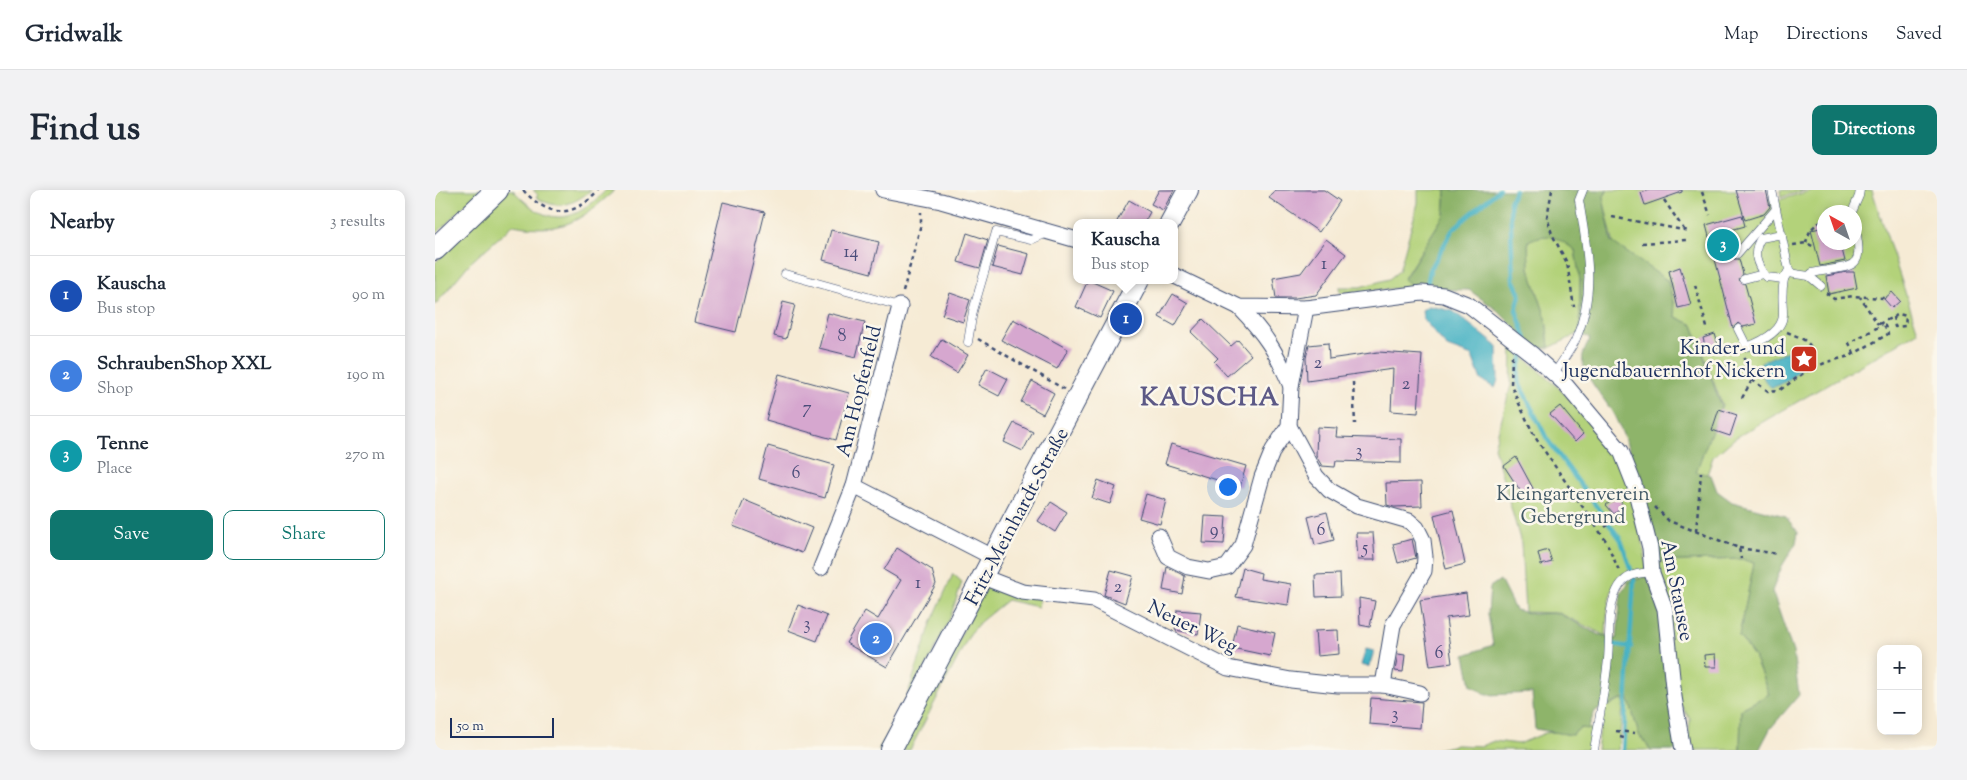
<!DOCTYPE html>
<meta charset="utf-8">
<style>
:root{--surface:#fff;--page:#f2f2f3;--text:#1f2937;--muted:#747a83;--line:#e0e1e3;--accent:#0f766e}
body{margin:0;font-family:"Sorts Mill Goudy",serif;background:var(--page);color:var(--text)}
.controls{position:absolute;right:15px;bottom:15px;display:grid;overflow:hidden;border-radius:10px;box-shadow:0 2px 12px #0003}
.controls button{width:45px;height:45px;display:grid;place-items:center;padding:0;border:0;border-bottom:1px solid var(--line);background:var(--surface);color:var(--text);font:25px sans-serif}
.compass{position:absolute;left:1382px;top:15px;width:45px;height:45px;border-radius:50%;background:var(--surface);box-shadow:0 2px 12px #0003;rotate:320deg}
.scale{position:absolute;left:15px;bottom:12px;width:104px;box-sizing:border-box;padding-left:5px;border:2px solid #1b2f5e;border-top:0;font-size:14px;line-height:18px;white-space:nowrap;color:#1b2f5e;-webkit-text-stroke:4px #fbf7ec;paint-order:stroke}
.you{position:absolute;left:792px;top:296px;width:18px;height:18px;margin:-12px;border:4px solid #fff;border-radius:50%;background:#1a73e8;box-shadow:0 0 0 8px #1a73e833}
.badge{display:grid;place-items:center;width:32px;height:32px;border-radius:50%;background:var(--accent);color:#fff;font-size:16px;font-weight:700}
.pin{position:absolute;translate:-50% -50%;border:2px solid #fff;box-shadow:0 1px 5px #0006}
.popup{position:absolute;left:638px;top:29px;width:105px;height:65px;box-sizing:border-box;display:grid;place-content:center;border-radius:10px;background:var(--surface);filter:drop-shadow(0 1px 4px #0005);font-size:16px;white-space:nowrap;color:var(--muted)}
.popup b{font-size:19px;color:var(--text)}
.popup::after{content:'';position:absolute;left:50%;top:100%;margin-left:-10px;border:10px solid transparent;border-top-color:var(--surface)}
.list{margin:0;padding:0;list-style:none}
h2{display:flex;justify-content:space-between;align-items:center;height:65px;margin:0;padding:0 20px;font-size:21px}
h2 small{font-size:16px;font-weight:400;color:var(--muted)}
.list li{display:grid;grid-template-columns:32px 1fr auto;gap:15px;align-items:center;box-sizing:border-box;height:80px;padding:0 20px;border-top:1px solid var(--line)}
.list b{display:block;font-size:19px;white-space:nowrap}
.list p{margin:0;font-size:16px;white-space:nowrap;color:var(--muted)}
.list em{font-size:16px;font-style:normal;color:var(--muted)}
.actions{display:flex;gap:10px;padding:15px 20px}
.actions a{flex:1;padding:11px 0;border:1px solid var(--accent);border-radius:10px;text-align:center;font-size:18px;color:var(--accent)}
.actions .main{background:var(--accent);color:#fff}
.map{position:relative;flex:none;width:1502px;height:560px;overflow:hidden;border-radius:10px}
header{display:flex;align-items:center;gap:30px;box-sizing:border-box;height:70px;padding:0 25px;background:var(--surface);border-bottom:1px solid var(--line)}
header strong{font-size:24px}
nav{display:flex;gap:28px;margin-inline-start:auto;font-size:18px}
.intro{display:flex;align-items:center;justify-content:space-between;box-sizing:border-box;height:120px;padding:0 30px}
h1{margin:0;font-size:35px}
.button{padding:12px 22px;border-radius:10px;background:var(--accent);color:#fff;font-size:18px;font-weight:700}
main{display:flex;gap:30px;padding:0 30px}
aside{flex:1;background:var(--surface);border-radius:10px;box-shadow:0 2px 12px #0003}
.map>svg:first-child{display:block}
.green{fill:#b3d27a;stroke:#67806c;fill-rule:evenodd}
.forest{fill:#8eb46a;stroke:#547264}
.water{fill:#45b1c3;stroke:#307090}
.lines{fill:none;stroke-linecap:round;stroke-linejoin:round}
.stream{stroke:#45b1c3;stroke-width:4.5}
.building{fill:#d6a7cf}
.service-casing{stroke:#3c4b70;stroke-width:9}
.minor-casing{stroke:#3c4b70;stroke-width:17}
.tertiary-casing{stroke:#3c4b70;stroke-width:22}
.secondary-casing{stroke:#3c4b70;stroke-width:24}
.path{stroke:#3c4b70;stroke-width:2.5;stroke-dasharray:4 4;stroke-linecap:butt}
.service{stroke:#fff;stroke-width:8}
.minor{stroke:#fff;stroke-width:15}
.tertiary{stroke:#fff;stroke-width:20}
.secondary{stroke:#fff;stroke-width:22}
.labels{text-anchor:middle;stroke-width:5;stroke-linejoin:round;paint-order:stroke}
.number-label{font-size:18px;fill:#4a4d7a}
.poi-label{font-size:20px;fill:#1b2f5e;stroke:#fbf7ec;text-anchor:end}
.street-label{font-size:20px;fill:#1b2f5e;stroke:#fbf7ec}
.park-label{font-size:20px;fill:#415865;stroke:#fbf7ec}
.district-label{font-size:25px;font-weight:bold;letter-spacing:1px;fill:#5c5986;stroke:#fbf7ec}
</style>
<header>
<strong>Gridwalk</strong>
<nav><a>Map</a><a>Directions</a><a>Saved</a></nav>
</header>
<div class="intro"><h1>Find us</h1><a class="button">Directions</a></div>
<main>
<aside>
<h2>Nearby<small>3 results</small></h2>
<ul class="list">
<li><span class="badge" style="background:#1a4fb4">1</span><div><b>Kauscha</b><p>Bus stop</p></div><em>90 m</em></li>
<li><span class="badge" style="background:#3f7fe0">2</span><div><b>SchraubenShop XXL</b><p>Shop</p></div><em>190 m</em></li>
<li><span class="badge" style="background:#0f9aa8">3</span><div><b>Tenne</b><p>Place</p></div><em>270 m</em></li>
</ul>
<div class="actions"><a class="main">Save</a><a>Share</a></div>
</aside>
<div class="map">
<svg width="1502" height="560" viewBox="0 0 1502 560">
<rect width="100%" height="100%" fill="#fbf7ec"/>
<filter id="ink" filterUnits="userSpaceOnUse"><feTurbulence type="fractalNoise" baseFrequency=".02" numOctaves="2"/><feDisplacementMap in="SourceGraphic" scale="10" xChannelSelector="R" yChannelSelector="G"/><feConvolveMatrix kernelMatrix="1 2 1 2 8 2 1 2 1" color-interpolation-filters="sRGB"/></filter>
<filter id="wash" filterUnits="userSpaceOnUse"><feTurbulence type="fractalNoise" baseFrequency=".0096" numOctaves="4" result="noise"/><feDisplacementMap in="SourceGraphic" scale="20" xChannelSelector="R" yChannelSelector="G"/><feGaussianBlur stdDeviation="1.12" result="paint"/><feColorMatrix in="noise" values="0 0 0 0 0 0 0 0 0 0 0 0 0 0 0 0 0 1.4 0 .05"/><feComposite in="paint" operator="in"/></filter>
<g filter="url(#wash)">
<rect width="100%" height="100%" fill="#f6ebd5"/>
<g class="green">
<path d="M2 0H45L0 45V3Z"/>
<path d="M71 0H78C111 36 136 36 171 0H180C144 32 128 44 78 35L35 73 0 115V73Z"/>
<path d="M98 0H156C139 15 121 21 101 7L103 5Z"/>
<path d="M983 0H1011L1009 25 969 88 980 99 964 98 905 103 904 97H925L954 89 964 81 983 13Z"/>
<path d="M1173 0H1329L1319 12 1336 8 1340 11 1378 0H1437L1483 142 1300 248 1278 267 1272 285 1260 282 1287 215 1258 135 1241 127 1234 91 1180 60 1168 8ZM1390 22H1420V52H1390Z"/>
<path d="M1345 0H1371L1346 7Z"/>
<path d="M1105 45 1120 46 1140 60 1145 90V143L1114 158 1111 128 1094 78 1093 51Z"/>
<path d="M1077 158C1110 184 1140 211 1165 243 1171 250 1180 258 1184 267 1200 304 1208 347 1213 386L1194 392 1182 390C1172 407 1172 426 1171 446L1124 423 1090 422 1086 353 1059 257 1076 195Z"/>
<path d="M1306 369 1319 373 1304 446 1319 466 1334 504 1306 519 1305 560H1253L1255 529 1245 514 1221 372Z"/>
<path d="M518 384 527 392 515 428 450 560H443L468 518 497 431Z"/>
<path d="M551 398 605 408 603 417 572 410 545 432 535 444 475 560H463Z"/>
<path d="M1193 507 1204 545 1216 560H1188Z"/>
<path d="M1189 509 1183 560H1162L1168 518Z"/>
<path d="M1145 538 1158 539 1155 560H998L1021 555 1046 556 1059 551 1084 554 1110 543 1121 542 1137 545Z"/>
</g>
<g class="forest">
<path d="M1011 0H1172L1168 8 1177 52 1233 91 1241 127 1258 135 1286 216 1261 282 1276 285 1282 301 1297 312 1350 326 1363 342 1361 353 1347 376 1337 401 1358 462 1364 505 1335 539 1324 560H1305L1306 519 1334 504 1319 466 1304 446 1319 373 1306 369 1221 372 1220 362C1210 316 1201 269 1180 227 1171 209 1154 194 1148 174 1146 166 1151 157 1155 149L1145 143V90L1140 60C1122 48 1115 41 1093 51L1094 78 1111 128 1114 158 1099 157 1062 120 1034 100 980 99 969 89 1009 25Z"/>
<path d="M1213 386 1227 422 1245 560H1216L1204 545 1193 507 1160 521 1153 539 1145 538 1137 545 1100 539 1097 503 1052 505 1036 495 1030 465 1058 455 1053 424 1055 397 1065 390 1080 420 1098 424 1123 423 1162 444 1182 449 1186 403 1194 392Z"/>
</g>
<g class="water">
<path d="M994 116 1018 121 1062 156 1063 190 1060 198 1046 190 1037 166 1012 157 988 129 987 120Z"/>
<path d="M1355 160C1391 160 1352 197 1336 197 1329 192 1324 181 1326 172Z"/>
<path d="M931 459 939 461 934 477 926 475Z"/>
</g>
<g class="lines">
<g class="stream">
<path d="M1080 0 1075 12 1078 89 1085 105 1081 120 1092 152 1084 178 1083 191 1112 249 1186 350 1199 389 1188 560"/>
<path d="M991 100 995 80 1018 39 1064 0"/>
<path d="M1174 454 1196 457"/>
</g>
</g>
<g id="blocks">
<g class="building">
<path d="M724 0H739L728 20 716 14Z"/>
<path d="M840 0H889L905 11 884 42 834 8Z"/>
<path d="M1215 0H1247V2L1210 15 1206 3Z"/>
<path d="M1301 0H1331L1335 17 1329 24 1310 30Z"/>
<path d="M694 10 715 22 709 33H681Z"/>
<path d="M288 12 330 22 301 142 259 132Z"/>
<path d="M1307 25 1310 36 1296 40 1301 57 1297 65 1299 69H1304L1308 84 1304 90 1310 94 1321 134 1308 137 1303 133 1298 138 1271 35Z"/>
<path d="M1390 37V52H1405L1410 71 1385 76 1376 40Z"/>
<path d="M396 40 444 52 436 83 388 70Z"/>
<path d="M532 43 553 50 545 78 523 72Z"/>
<path d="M891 49 911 64 881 105 860 108H841L838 88 866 83Z"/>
<path d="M563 56 594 64 588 85 557 77Z"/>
<path d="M1245 77 1256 115 1243 118 1234 81Z"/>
<path d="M1412 82H1419L1422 98 1394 104 1391 86Z"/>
<path d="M653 90 678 101 665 128 641 117Z"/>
<path d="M1457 102 1465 111 1457 118 1449 109Z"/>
<path d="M515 103 535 110 528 132 507 125Z"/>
<path d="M738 104 753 113 740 136 724 127Z"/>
<path d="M348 112 360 115 351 149 339 146Z"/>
<path d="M393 123 430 132 421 167 384 158Z"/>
<path d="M578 129 633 159 622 179 566 150Z"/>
<path d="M768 129 796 156 803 150 816 165 792 186 779 172 783 168 756 142Z"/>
<path d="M1280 144 1284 157 1271 160 1268 148Z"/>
<path d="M507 149 533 165 522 183 496 167Z"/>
<path d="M893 153 894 169 943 162 987 165 983 223 956 221 958 179 872 191 871 168 874 155Z"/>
<path d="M552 178 573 189 564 206 543 195Z"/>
<path d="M344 184 414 203 401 250 331 230Z"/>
<path d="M597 191 619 203 608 224 586 212Z"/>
<path d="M1125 216 1148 244 1140 252 1115 224Z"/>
<path d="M1284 219 1302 225 1295 246 1277 240Z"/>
<path d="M579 233 598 242 588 261 569 252Z"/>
<path d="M882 237 902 238 901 247 966 249V273L901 271 900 277 887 276 881 266Z"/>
<path d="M736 254 811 276 805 297 730 274Z"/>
<path d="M333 256 399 275 390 308 324 289Z"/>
<path d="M1081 267 1100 302 1090 308 1069 276Z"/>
<path d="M663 290 681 297 675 314 657 308Z"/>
<path d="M986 292 987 316 959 317 952 315 951 293Z"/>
<path d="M711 304 731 310 725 334 704 328Z"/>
<path d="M1182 307 1189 316 1179 324 1171 315Z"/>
<path d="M309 310 377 338 367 363 298 336Z"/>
<path d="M616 312 632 322 620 342 603 331Z"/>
<path d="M1018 320 1030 374 1011 379 999 325Z"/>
<path d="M892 322 899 350 880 355 873 327Z"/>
<path d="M770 326 791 327 789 354 768 353Z"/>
<path d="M921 343H938L940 370H923Z"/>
<path d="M977 349 981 368 963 373 958 354Z"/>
<path d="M462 358 497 380 501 394 452 477 411 453 430 421 443 429 466 390 449 380Z"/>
<path d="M1113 360 1117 372 1106 375 1103 363Z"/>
<path d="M732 377 750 386 747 404 728 400Z"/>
<path d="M808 378 826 383 825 389 856 394 853 415 801 407Z"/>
<path d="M676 380 698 386 690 413 669 405Z"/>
<path d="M905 384 906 406 881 407 880 385Z"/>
<path d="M1031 403 1034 425 1011 428 1017 473 995 476 985 410Z"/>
<path d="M924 408 940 411 935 437 925 435Z"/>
<path d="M363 415 392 426 382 451 353 440Z"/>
<path d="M742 420 766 422 763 444 740 440Z"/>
<path d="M802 434 840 443 835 466 797 458Z"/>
<path d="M903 440 904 464 882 466 880 441Z"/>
<path d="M963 464 970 465 968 482 960 481Z"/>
<path d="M1280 464 1281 477H1270L1269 465Z"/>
<path d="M936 508 987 512 985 538 934 534Z"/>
</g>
</g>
</g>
<g filter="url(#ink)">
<use href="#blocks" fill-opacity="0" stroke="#3c4b70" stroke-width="1"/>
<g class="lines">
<g class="service-casing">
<g id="service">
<path d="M1337 0 1354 80 1349 89 1331 87C1321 74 1317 62 1326 48L1347 44"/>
<path d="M1417 22 1424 6 1425 0"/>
<path d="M1302 64 1341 19"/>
<path d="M1353 83 1374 86 1386 96"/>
<path d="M350 84 465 116"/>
<path d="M1374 86 1377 83C1419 74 1430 83 1420 35"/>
<path d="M1309 89 1328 84"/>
<path d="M1303 139 1312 157C1325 152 1348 141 1348 124 1348 110 1346 105 1349 89"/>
<path d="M533 152 538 121 561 42 596 50 612 43"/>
<path d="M1119 184C1126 173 1134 162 1140 151 1162 102 1152 60 1144 10L1148 0"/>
<path d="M1159 560C1164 530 1170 499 1173 469 1175 447 1172 420 1182 400 1189 386 1202 382 1217 383"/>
</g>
</g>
<g class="minor-casing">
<g id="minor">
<path d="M448 0 506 11 642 50"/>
<path d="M740 86 804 117 871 118 987 103 1009 105 1034 115 1098 165 1129 193 1186 261 1199 294 1215 358 1217 383 1230 419 1239 507 1248 560"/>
<path d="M465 116 419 296 559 368"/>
<path d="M804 117C830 144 841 161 856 196"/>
<path d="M854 236 881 286 894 300 922 316 974 331 982 338 988 350 990 367 989 381 958 435 948 495"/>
<path d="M724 346 733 367 753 377 774 381 792 377 808 355 827 287 838 260 854 236 856 196 871 118"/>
<path d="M386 378 419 296"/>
<path d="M548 387 587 402 659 410 793 478 856 490 903 495H948L985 503"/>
</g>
</g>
<g class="tertiary-casing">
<g id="tertiary">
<path d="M735 33 753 0"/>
<path d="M456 560 704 90"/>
</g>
</g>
<g class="secondary-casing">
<path id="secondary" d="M0 59 62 0"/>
</g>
<g class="path">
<path d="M88 0C114 28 138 29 164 0"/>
<path d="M1117 0 1112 27 1117 44 1132 73 1139 117"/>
<path d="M1267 2 1275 25"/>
<path d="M1229 10 1250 41"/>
<path d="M1177 27 1254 41"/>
<path d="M1207 53 1252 50"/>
<path d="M1371 53C1374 39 1378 36 1390 29"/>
<path d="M1358 55 1371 53 1380 57"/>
<path d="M1260 95 1273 141"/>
<path d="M468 102 486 34V22"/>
<path d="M1391 103 1399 109 1418 106 1450 108"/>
<path d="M1444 134 1464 124 1471 126 1470 136 1460 137 1458 127"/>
<path d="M1352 142C1372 150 1381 154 1379 178"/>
<path d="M543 149 629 199"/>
<path d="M1419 163 1414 153 1447 135"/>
<path d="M1077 166 1076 195 1086 218 1100 247 1171 351 1185 383"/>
<path d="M1317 190 1333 201 1345 200 1370 182 1392 172 1415 166 1453 144 1450 136 1442 133 1425 107"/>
<path d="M918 192 920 234"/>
<path d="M1307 208 1317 190 1309 166"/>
<path d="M1220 317 1234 331 1304 358 1306 369"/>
<path d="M1170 337 1180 330"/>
<path d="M1261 341 1266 283"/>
<path d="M1304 358 1343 364"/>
<path d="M1181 541 1200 543"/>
<path d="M1185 547 1189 548"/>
</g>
<use href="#service" class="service"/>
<use href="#minor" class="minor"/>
<use href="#tertiary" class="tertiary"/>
<use href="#secondary" class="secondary"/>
</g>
</g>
<defs>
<g id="sight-square" transform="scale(1.4375)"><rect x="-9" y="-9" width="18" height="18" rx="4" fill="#c8321e" stroke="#fbf7ec"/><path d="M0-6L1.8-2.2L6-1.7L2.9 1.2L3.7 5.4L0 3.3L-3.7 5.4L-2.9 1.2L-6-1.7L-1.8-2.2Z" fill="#fff"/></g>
</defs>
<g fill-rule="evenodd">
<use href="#sight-square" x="1369" y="169"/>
</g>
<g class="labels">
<g class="number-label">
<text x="416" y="67">14</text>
<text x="889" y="79">1</text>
<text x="407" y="151">8</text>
<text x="883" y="178">2</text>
<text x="971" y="199">2</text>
<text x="372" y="223">7</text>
<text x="924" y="266">3</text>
<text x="361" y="288">6</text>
<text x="779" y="345">9</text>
<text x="886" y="345">6</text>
<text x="930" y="363">5</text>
<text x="483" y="398">1</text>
<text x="683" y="402">2</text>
<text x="372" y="439">3</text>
<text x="1004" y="468">6</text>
<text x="960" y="529">3</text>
</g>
<g class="poi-label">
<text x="1350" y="164">Kinder- und<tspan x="1350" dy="23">Jugendbauernhof Nickern</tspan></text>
</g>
<g class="street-label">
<text transform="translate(423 201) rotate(-76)" y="7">Am Hopfenfeld</text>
<text transform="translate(581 326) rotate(-62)" y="7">Fritz-Meinhardt-Straße</text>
<text transform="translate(1243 400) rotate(79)" y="7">Am Stausee</text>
<text transform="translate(758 436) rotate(26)" y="7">Neuer Weg</text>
</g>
<g class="park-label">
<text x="1138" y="310">Kleingartenverein<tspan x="1138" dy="23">Gebergrund</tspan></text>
</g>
<g class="district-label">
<text x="775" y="215">KAUSCHA</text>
</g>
</g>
</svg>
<div class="controls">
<button>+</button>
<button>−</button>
</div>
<svg class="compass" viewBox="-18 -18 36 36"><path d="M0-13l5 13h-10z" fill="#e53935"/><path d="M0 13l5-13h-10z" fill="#747a83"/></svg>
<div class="scale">50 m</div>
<div class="you"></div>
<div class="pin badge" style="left:691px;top:129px;background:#1a4fb4">1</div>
<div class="popup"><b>Kauscha</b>Bus stop</div>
<div class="pin badge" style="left:441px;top:449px;background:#3f7fe0">2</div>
<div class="pin badge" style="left:1288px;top:55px;background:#0f9aa8">3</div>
</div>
</main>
